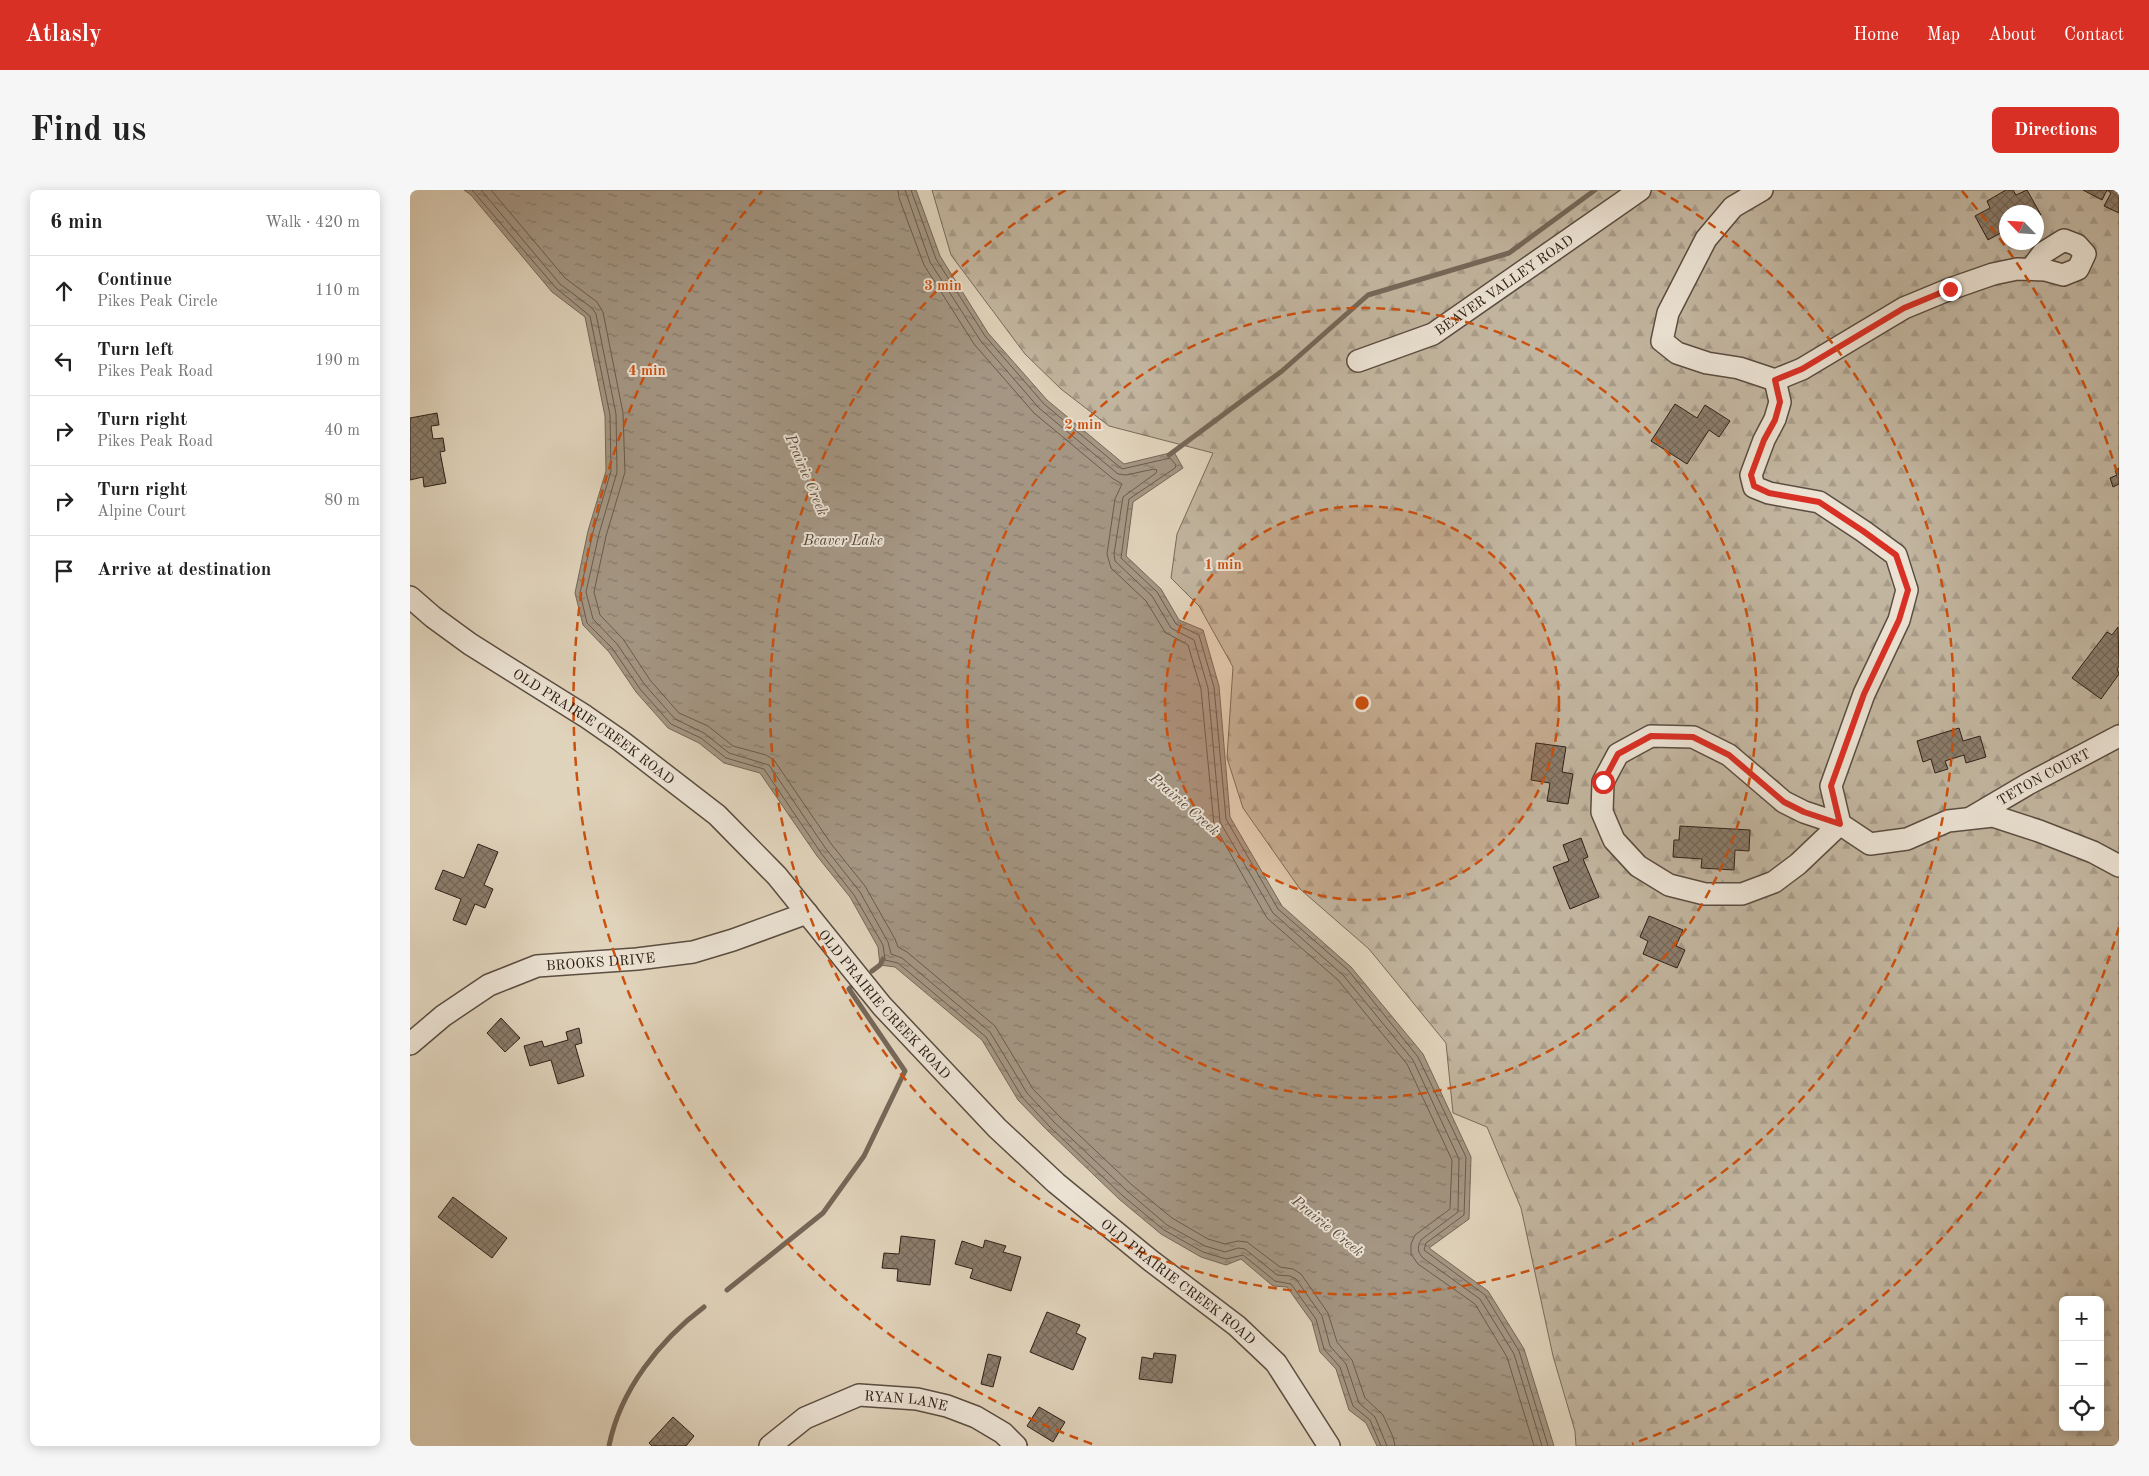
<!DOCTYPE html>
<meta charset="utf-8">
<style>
:root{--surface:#fff;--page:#f6f6f6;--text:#222;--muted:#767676;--line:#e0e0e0;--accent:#d93025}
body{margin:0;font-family:"Old Standard TT",serif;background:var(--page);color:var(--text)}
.controls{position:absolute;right:15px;bottom:15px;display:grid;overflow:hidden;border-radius:8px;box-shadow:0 2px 12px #0003}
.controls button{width:45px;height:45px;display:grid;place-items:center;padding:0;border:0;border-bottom:1px solid var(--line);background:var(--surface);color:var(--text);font:25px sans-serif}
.compass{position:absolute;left:1589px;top:15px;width:45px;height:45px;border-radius:50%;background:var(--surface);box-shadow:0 2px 12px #0003;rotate:295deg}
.stop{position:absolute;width:15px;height:15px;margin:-11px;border:4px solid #d93025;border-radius:50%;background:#fff}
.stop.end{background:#d93025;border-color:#fff;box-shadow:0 1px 5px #0008}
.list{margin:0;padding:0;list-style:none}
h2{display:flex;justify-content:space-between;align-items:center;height:65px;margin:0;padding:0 20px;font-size:21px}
h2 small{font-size:16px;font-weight:400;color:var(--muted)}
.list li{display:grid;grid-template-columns:32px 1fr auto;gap:15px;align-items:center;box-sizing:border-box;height:70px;padding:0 20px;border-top:1px solid var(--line)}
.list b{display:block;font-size:19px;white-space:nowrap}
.list p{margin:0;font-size:16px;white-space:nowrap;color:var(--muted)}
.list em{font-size:16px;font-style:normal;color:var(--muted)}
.icon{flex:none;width:28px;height:28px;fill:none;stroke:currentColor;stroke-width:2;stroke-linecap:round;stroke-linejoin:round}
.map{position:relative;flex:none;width:1709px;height:1256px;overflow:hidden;border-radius:8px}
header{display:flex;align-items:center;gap:30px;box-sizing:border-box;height:70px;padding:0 25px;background:var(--accent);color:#fff}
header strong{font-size:24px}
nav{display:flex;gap:28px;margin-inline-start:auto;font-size:18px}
.intro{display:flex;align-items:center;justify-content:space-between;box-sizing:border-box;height:120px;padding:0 30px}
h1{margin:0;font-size:35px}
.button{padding:12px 22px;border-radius:8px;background:var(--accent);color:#fff;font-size:18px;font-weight:700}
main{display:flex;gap:30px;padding:0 30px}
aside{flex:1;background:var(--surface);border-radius:8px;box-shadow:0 2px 12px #0003}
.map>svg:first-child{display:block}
.forest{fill:url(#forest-firs);stroke:#786a5b;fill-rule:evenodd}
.water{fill:url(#water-ripples);stroke:#756758}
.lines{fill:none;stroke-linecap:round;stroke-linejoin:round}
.shore{stroke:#6a5b4d;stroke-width:1}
.stream{stroke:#756758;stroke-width:5}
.building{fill:url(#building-cross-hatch);stroke:#2f2017}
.minor-casing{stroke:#5b4d40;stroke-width:24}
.minor{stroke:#ebe2d3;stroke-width:21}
.route{stroke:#d93025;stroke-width:6}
.ring{fill:none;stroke:#cc500e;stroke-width:2.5;stroke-dasharray:9 6}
.labels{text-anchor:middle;stroke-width:4;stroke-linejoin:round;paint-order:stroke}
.street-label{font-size:14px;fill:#2f2017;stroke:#ebe2d3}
.water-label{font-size:15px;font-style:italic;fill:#58493d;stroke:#ebe2d3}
.centre{fill:#cc500e;stroke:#ebe2d3;stroke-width:2.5}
.ring-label{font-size:15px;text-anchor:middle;font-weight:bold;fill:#cc500e;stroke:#ebe2d3;stroke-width:4;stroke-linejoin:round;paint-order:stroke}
</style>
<header>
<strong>Atlasly</strong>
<nav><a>Home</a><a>Map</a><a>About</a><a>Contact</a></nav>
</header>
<div class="intro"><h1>Find us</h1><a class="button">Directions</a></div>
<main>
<aside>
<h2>6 min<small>Walk · 420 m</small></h2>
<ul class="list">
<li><svg class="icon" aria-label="ahead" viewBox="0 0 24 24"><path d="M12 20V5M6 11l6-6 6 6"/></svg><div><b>Continue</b><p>Pikes Peak Circle</p></div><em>110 m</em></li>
<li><svg class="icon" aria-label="left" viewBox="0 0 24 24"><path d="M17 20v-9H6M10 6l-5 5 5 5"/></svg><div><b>Turn left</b><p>Pikes Peak Road</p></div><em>190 m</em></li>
<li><svg class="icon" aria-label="right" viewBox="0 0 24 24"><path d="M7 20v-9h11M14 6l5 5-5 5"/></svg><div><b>Turn right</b><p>Pikes Peak Road</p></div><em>40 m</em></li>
<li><svg class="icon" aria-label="right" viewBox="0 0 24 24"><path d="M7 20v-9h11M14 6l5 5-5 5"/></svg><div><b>Turn right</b><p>Alpine Court</p></div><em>80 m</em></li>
<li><svg class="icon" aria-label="arrive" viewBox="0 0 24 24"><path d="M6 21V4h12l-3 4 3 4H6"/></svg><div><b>Arrive at destination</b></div></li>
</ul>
</aside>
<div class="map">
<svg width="1709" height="1256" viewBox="0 0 1709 1256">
<defs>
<pattern id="forest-firs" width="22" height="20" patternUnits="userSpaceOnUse" patternTransform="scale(1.25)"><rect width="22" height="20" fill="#c2b59f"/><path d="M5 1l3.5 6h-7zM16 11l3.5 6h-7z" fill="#a79b88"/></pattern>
<pattern id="water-ripples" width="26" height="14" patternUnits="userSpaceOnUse" patternTransform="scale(1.25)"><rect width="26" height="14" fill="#a49683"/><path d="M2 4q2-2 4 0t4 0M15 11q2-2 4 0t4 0" fill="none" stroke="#867a6a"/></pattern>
<pattern id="building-cross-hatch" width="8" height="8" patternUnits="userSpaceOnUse" patternTransform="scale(1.25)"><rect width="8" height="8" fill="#8b7d6c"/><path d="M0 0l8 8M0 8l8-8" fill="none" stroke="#726658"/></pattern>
</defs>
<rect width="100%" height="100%" fill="#e0d3bb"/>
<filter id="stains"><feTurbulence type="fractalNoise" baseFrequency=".004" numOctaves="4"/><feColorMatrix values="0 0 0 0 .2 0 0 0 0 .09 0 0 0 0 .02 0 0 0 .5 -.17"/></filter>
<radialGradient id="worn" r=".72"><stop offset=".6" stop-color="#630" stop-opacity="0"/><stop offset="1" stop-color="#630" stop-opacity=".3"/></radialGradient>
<path class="forest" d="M522 0H1709V1256H1166L1165 1241 1143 1166 1111 1018 1077 937 1043 923 1036 853 959 759 890 699 833 618 817 568 823 477 789 416 761 388 767 344 803 263 699 236 651 199 615 164 541 65ZM1596 22H1626V52H1596ZM1653 1110H1690V1237H1653Z"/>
<path class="water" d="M54 0H506L530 66 578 143 637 210 714 274 764 262 773 278 723 312 716 366 751 399 769 430 793 440 809 496 820 627 872 716 941 777 1013 864 1061 967 1059 1029 1019 1058 1078 1101 1114 1159 1144 1256H967L956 1233 939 1220 926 1179 910 1162 902 1132 877 1097 863 1096 831 1069 816 1075 791 1067 751 1044 709 1009 637 940 608 910 572 850 485 777 470 775 468 757 440 707 407 666 350 583 314 573 289 553 258 538 226 502 199 462 173 435 165 403 178 341 196 281 195 226 175 127 142 102 61 5Z"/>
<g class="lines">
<g class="shore">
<path d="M62 0 146 98 180 126 200 225 201 281 183 342 170 403 177 433 202 458 230 499 261 534 291 548 316 568 354 579 411 663 444 705 473 755 475 770 488 773 576 847 612 907 640 937 713 1006 754 1040 793 1062 816 1069 833 1065 865 1091 881 1094 906 1129 914 1159 930 1177 943 1216 960 1230 971 1256"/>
<path d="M71 0 150 94 182 118 186 124 206 224 207 282 189 344 176 402 183 429 207 454 235 495 265 529 294 543 319 563 359 575 416 659 450 702 478 752 481 764 492 768 580 842 617 903 645 933 717 1001 757 1035 795 1056 815 1062 828 1058 835 1059 867 1085 880 1086 886 1089 912 1126 920 1156 936 1174 949 1213 965 1227 977 1256"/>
<path d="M81 0 155 88 187 112 193 122 213 223 215 282 196 346 184 402 190 425 213 449 240 490 269 523 298 536 323 556 356 565 364 570 422 655 455 696 485 749 488 757 497 762 585 836 623 899 650 927 722 995 762 1028 798 1049 815 1054 828 1051 837 1052 870 1077 883 1079 891 1084 918 1123 927 1152 942 1170 955 1208 973 1225 983 1247 985 1256"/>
<path d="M488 0 489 8 514 75 564 154 624 223 702 288 712 294 705 309 697 364 701 378 736 411 755 442 778 455 791 499 804 635 857 728 928 790 997 874 1042 970 1040 1019 1005 1045 1001 1054V1064L1008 1074 1065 1114 1097 1167 1124 1256"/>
<path d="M495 0 520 72 570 150 629 218 708 284 716 285 744 279 747 280 746 283 713 307 704 364 705 371 742 406 761 438 784 450 798 498 810 632 863 723 933 785 1003 870 1049 969 1048 1022 1012 1049C1007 1055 1007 1062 1013 1068L1070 1109 1104 1164 1132 1256"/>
<path d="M501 0 526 69 575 146 634 214 712 279 760 268 766 275 765 278 719 309 711 368 747 402 766 434 789 445 804 497 816 629 868 719 938 780 1008 867 1056 967 1054 1025 1016 1053 1014 1060 1075 1105 1109 1161 1138 1256"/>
</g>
<g class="stream">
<path d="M759 265 872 181 958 105 1099 63 1185 0"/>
<path d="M462 781 470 775 473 769"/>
<path d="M317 1100 413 1023 454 966 495 881 439 799 440 798"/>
<path d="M199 1256C210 1200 250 1150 294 1117"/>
</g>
</g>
<g class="building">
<path d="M1596 0H1603L1606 5 1617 0 1631 25 1626 28V22H1596V40L1578 50 1565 26 1580 18 1577 11Z"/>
<path d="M1673 0H1709V23L1694 16 1701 3 1697 0 1692 10Z"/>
<path d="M1265 214 1287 228 1295 215 1320 231 1309 247 1299 240 1277 274 1241 251Z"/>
<path d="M27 223 29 235 21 236 23 249 33 248 35 261 30 262 36 293 14 297 13 287 0 290V228Z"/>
<path d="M1709 278V294L1703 297 1700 288 1707 285 1705 281Z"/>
<path d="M1708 437 1709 476 1707 479 1709 484 1691 509 1662 488 1697 442 1702 445Z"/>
<path d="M1549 538 1553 551 1570 546 1576 567 1556 573 1554 565 1535 571 1538 579 1525 583 1521 569 1513 572 1507 551Z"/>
<path d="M1126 553 1156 557 1152 582 1163 584 1158 614 1137 611 1140 593 1121 590Z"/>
<path d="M1270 636 1340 640 1339 661 1325 660 1324 680 1291 678 1292 669 1263 667 1264 650H1269Z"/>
<path d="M1171 648 1178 667 1173 669 1189 707 1160 719 1143 677 1159 671 1153 655Z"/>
<path d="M68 654 88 662 74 695 83 699 75 718 65 714 56 735 43 730 51 709 25 699 33 680 54 688Z"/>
<path d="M1239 726 1273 740 1266 756 1275 760 1267 778 1233 764 1238 751 1230 747Z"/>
<path d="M91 828 110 848 95 862 77 843Z"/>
<path d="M169 838 172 853 165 855 174 886 148 894 141 870 120 876 114 856 132 851 134 857 158 850 156 842Z"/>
<path d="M43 1007 97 1048 82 1068 28 1027Z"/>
<path d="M491 1046 525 1050 520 1095 487 1091 488 1079 472 1078 474 1063 489 1064Z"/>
<path d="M575 1050 596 1056 593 1062 611 1067 601 1101 560 1088 563 1079 545 1074 552 1051 573 1058Z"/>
<path d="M637 1122 670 1135 666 1143 676 1148 663 1180 620 1162Z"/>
<path d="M744 1163 766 1165 762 1193 729 1189 732 1167 743 1169Z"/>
<path d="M578 1164 591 1167 583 1197 571 1194Z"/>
<path d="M629 1217 655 1232 643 1252 617 1236Z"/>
<path d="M263 1227 284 1246 276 1256H242L239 1253Z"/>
</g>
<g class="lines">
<g class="minor-casing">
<g id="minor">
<path d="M1352 0 1323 17 1296 49 1258 123 1252 151 1267 163 1297 173 1329 178 1365 190"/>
<path id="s1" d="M948 171 1023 144 1230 0"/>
<path d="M1365 190 1370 212 1365 229 1354 250 1341 285 1344 297 1359 303 1409 312 1453 341 1486 365 1497 400 1489 430 1454 504 1421 596 1430 634 1460 654 1497 649 1538 631 1583 626 1629 641 1683 662 1709 676"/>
<path d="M1365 190 1392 179 1494 118 1540 99 1583 84 1607 79 1635 80 1653 85 1668 79 1675 64 1667 55 1654 50 1633 63 1621 79"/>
<path id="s2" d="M0 407 23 427 60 454 175 526 211 551 307 625 367 686 472 816 587 938 646 993 740 1070 827 1136 866 1173 919 1256"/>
<path d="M1241 546 1283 547 1319 565 1374 612 1394 622 1430 634 1388 674 1364 692 1332 704H1295L1259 695 1228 676 1204 650 1192 622 1193 592 1208 564Z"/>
<path id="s3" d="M1562 627 1618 594 1709 546"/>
<path id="s4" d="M0 854 33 826 79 795 127 776 227 769 283 762 323 750 397 723"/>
<path id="s5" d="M360 1256 395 1228 449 1205 507 1209 537 1216 566 1227 593 1243 606 1256"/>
</g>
</g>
<use href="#minor" class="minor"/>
</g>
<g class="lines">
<path class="route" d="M1193 592 1208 564 1241 546 1283 547 1319 565 1374 612 1394 622 1430 634 1421 596 1454 504 1489 430 1498 400 1486 365 1453 341 1409 312 1359 303 1344 296 1341 285 1354 250 1365 230 1370 212 1365 190 1392 179 1494 118 1540 99"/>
</g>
<circle cx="952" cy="513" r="197" fill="#cc500e" fill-opacity=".12"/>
<g class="ring">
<circle cx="952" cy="513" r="197"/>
<circle cx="952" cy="513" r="395"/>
<path d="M1248 0A592 592 0 1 1 656 0"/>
<path d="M1709 737A789 789 0 0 1 1222 1254M682 1254A789 789 0 0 1 352 1M1552 1A789 789 0 0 1 1709 289"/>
</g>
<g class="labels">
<g class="street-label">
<text dy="5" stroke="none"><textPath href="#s1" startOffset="166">BEAVER VALLEY ROAD</textPath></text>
<text dy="5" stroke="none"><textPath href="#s2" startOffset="225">OLD PRAIRIE CREEK ROAD</textPath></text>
<text dy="5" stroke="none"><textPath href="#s3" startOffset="82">TETON COURT</textPath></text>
<text dy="5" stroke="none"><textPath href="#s4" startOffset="214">BROOKS DRIVE</textPath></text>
<text dy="5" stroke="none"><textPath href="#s2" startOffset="630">OLD PRAIRIE CREEK ROAD</textPath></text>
<text dy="5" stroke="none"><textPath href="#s2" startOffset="1035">OLD PRAIRIE CREEK ROAD</textPath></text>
<text dy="5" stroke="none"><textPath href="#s5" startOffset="151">RYAN LANE</textPath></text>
</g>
<g class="water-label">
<text transform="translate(397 285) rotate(67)" y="5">Prairie Creek</text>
<text x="433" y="355">Beaver Lake</text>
<text transform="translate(775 614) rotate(41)" y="5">Prairie Creek</text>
<text transform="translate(918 1036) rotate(39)" y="5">Prairie Creek</text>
</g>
</g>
<circle cx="952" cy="513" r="8" class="centre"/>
<g class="ring-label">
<text x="533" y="100">3 min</text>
<text x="237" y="185">4 min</text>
<text x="673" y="239">2 min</text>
<text x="813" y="379">1 min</text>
</g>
<rect width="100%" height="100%" filter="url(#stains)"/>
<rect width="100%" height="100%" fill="url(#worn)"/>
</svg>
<div class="controls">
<button>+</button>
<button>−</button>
<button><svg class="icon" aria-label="locate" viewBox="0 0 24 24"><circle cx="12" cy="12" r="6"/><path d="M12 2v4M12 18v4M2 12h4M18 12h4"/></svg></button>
</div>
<svg class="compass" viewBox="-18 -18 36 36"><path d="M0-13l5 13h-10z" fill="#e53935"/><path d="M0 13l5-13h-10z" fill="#767676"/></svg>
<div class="stop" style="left:1193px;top:592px"></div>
<div class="stop end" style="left:1540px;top:99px"></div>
</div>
</main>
